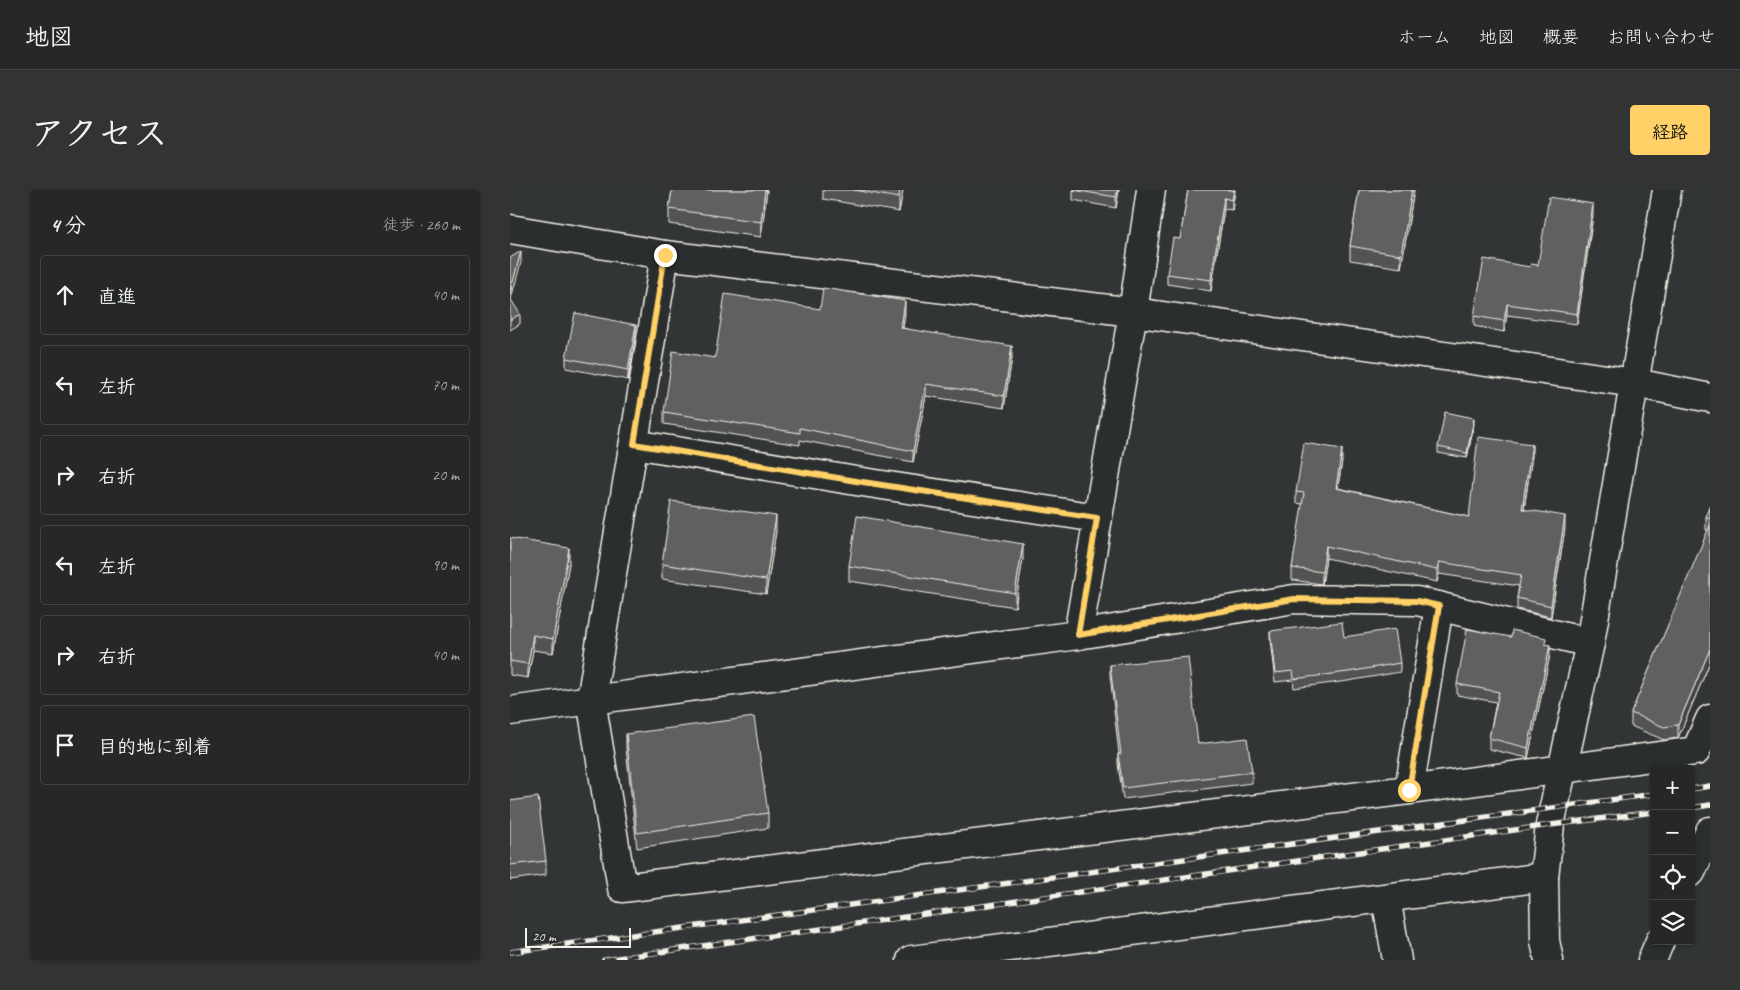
<!DOCTYPE html>
<html lang="ja">
<meta charset="utf-8">
<style>
:root{--surface:#262828;--page:#323434;--text:#f1f3f6;--muted:#a4a6a8;--line:#424445;--accent:#ffd166}
body{margin:0;font-family:Caveat,"Klee One",sans-serif;background:var(--page);color:var(--text)}
.controls{position:absolute;right:15px;bottom:15px;display:grid;overflow:hidden;border-radius:5px;box-shadow:0 1px 4px #0004}
.controls button{width:45px;height:45px;display:grid;place-items:center;padding:0;border:0;border-bottom:1px solid var(--line);background:var(--surface);color:var(--text);font:25px sans-serif}
.scale{position:absolute;left:15px;bottom:12px;width:106px;box-sizing:border-box;padding-left:5px;border:2px solid #f4f1e8;border-top:0;font-size:14px;line-height:18px;white-space:nowrap;color:#f4f1e8;-webkit-text-stroke:4px #2a2d2e;paint-order:stroke}
.stop{position:absolute;width:15px;height:15px;margin:-11px;border:4px solid #ffd166;border-radius:50%;background:#fff}
.stop.end{background:#ffd166;border-color:#fff;box-shadow:0 1px 5px #0008}
.list{margin:0;padding:0;list-style:none}
h2{display:flex;justify-content:space-between;align-items:center;height:65px;margin:0;padding:0 20px;font-size:21px}
h2 small{font-size:16px;font-weight:400;color:var(--muted)}
.list li{display:grid;grid-template-columns:32px 1fr auto;gap:15px;align-items:center;box-sizing:border-box;height:80px;margin:0 10px 10px;padding:0 10px;border:1px solid var(--line);border-radius:5px}
.list b{display:block;font-size:19px;white-space:nowrap}
.list em{font-size:16px;font-style:normal;color:var(--muted)}
.icon{flex:none;width:28px;height:28px;fill:none;stroke:currentColor;stroke-width:2;stroke-linecap:round;stroke-linejoin:round}
.map{position:relative;flex:none;width:1200px;height:770px;overflow:hidden;border-radius:5px}
header{display:flex;align-items:center;gap:30px;box-sizing:border-box;height:70px;padding:0 25px;background:var(--surface);border-bottom:1px solid var(--line)}
header strong{font-size:24px}
nav{display:flex;gap:28px;margin-inline-start:auto;font-size:18px}
.intro{display:flex;align-items:center;justify-content:space-between;box-sizing:border-box;height:120px;padding:0 30px}
h1{margin:0;font-size:35px}
.button{padding:12px 22px;border-radius:5px;background:var(--accent);color:#111;font-size:18px;font-weight:700}
main{display:flex;gap:30px;padding:0 30px}
aside{flex:1;background:var(--surface);border-radius:5px;box-shadow:0 1px 4px #0004}
.map>svg:first-child{display:block}
.lines{fill:none;stroke-linecap:round;stroke-linejoin:round}
.street-casing{stroke:#f4f1e8;stroke-width:31}
.secondary-casing{stroke:#f4f1e8;stroke-width:31}
.highway-casing{stroke:#f4f1e8;stroke-width:31}
.street{stroke:#2a2d2e;stroke-width:28}
.secondary{stroke:#2a2d2e;stroke-width:28}
.highway{stroke:#2a2d2e;stroke-width:28}
.rail-casing{stroke:#f4f1e8;stroke-width:5.5}
.rail{stroke:#2a2d2e;stroke-width:4;stroke-dasharray:11;stroke-linecap:butt}
.wall{fill:#525352;stroke:#f4f1e8}
.shaded-wall{fill:#424342;stroke:#f4f1e8}
.building{fill:#5f605f;stroke:#f4f1e8}
.route{stroke:#ffd166;stroke-width:6}
</style>
<header>
<strong>地図</strong>
<nav><a>ホーム</a><a>地図</a><a>概要</a><a>お問い合わせ</a></nav>
</header>
<div class="intro"><h1>アクセス</h1><a class="button">経路</a></div>
<main>
<aside>
<h2>4 分<small>徒歩 · 260 m</small></h2>
<ul class="list">
<li><svg class="icon" aria-label="ahead" viewBox="0 0 24 24"><path d="M12 20V5M6 11l6-6 6 6"/></svg><div><b>直進</b></div><em>40 m</em></li>
<li><svg class="icon" aria-label="left" viewBox="0 0 24 24"><path d="M17 20v-9H6M10 6l-5 5 5 5"/></svg><div><b>左折</b></div><em>70 m</em></li>
<li><svg class="icon" aria-label="right" viewBox="0 0 24 24"><path d="M7 20v-9h11M14 6l5 5-5 5"/></svg><div><b>右折</b></div><em>20 m</em></li>
<li><svg class="icon" aria-label="left" viewBox="0 0 24 24"><path d="M17 20v-9H6M10 6l-5 5 5 5"/></svg><div><b>左折</b></div><em>90 m</em></li>
<li><svg class="icon" aria-label="right" viewBox="0 0 24 24"><path d="M7 20v-9h11M14 6l5 5-5 5"/></svg><div><b>右折</b></div><em>40 m</em></li>
<li><svg class="icon" aria-label="arrive" viewBox="0 0 24 24"><path d="M6 21V4h12l-3 4 3 4H6"/></svg><div><b>目的地に到着</b></div></li>
</ul>
</aside>
<div class="map">
<svg width="1200" height="770" viewBox="0 0 1200 770">
<rect width="100%" height="100%" fill="#323535"/>
<filter id="ink" filterUnits="userSpaceOnUse"><feTurbulence type="fractalNoise" baseFrequency=".02" numOctaves="2"/><feDisplacementMap in="SourceGraphic" scale="10" xChannelSelector="R" yChannelSelector="G"/><feConvolveMatrix kernelMatrix="1 2 1 2 8 2 1 2 1" color-interpolation-filters="sRGB"/></filter>
<g filter="url(#ink)">
<g class="lines">
<g class="street-casing">
<g id="street">
<path d="M155 65 81 510 112 698 899 600 1186 561 1200 529"/>
<path d="M623 122 641 0"/>
<path d="M124 254 346 291 587 328"/>
<path d="M568 445 784 409 907 411 1080 453"/>
<path d="M899 600 929 416"/>
<path d="M876 708 887 770"/>
<path d="M401 770 1034 687"/>
</g>
</g>
<g class="secondary-casing">
<g id="secondary">
<path d="M0 39 155 65 623 122 1125 193 1200 208"/>
<path d="M0 521 568 445 623 122"/>
<path d="M1039 770 1035 751 1034 687 1040 635 1080 453 1157 0"/>
</g>
</g>
<g class="highway-casing">
<g id="highway">
<path d="M1181 682 1200 641"/>
<path d="M1142 770 1150 751"/>
</g>
</g>
<use href="#street" class="street"/>
<use href="#secondary" class="secondary"/>
<use href="#highway" class="highway"/>
<g class="rail-casing">
<g id="rail">
<path d="M1181 599 1200 596"/>
<path d="M1181 618 1200 615"/>
<path d="M0 762 1144 604"/>
<path d="M94 770 1040 635 1144 622"/>
</g>
</g>
<use href="#rail" class="rail"/>
</g>
<g class="wall">
<path d="M162 0H257L251 47 159 34V19Z"/>
<path d="M313 0H393L389 22 313 9Z"/>
<path d="M563 0H609L606 18 563 10Z"/>
<path d="M678 0H725L722 20 714 19 701 101 657 94V84L670 49Z"/>
<path d="M849 0H904L891 78 840 70V56Z"/>
<path d="M1083 25 1067 134 997 125 994 142 964 136V126L1020 77 1028 75Z"/>
<path d="M310 119 395 123 393 138 502 167 494 218 416 206 403 272 290 250V255L154 234V222Z"/>
<path d="M126 145 118 190 56 178V168Z"/>
<path d="M964 234 957 268 928 263V257Z"/>
<path d="M1022 266 1014 320 1055 338 1041 427 1007 419V408L1009 396 929 384 927 392 816 368 812 394 782 390V378L793 314 786 313V302L832 271 828 298 959 327Z"/>
<path d="M1200 314V472L1168 548 1154 550 1121 536V523L1198 341 1196 340V327Z"/>
<path d="M266 341 256 404 152 389V374Z"/>
<path d="M0 348 59 373 43 463 23 460 18 488 0 485Z"/>
<path d="M513 368 505 417 339 391V376Z"/>
<path d="M760 441 834 447 890 473V482L838 491 784 498 783 490 765 492 760 450Z"/>
<path d="M1036 454 1040 465 1018 568 979 559V548L986 512 947 505V494Z"/>
<path d="M600 475 688 554 742 582V593L613 609 608 574V564H609L600 485Z"/>
<path d="M116 544 258 623V638L127 658 116 558Z"/>
<path d="M0 611 36 671V685L0 690Z"/>
</g>
<g class="shaded-wall">
<path d="M255 0H257L251 47V32Z"/>
<path d="M390 0H393L389 22V8Z"/>
<path d="M608 0H609L606 18V7Z"/>
<path d="M724 0H725L722 20V10Z"/>
<path d="M902 0H904L891 78V65Z"/>
<path d="M714 8V19L701 101V90Z"/>
<path d="M1083 14V25L1067 134V124Z"/>
<path d="M11 61V72L0 113V103Z"/>
<path d="M395 111V123L391 150V138Z"/>
<path d="M997 114V125L994 142V131Z"/>
<path d="M10 124V134L0 140V130Z"/>
<path d="M126 135V145L118 190V180Z"/>
<path d="M502 156V167L494 218V206Z"/>
<path d="M416 194V206L403 272V261Z"/>
<path d="M964 228V234L957 268V263Z"/>
<path d="M1022 254V266L1012 331V319Z"/>
<path d="M832 259V271L826 309V298Z"/>
<path d="M266 326V341L256 404V390Z"/>
<path d="M1055 326V338L1041 427V416Z"/>
<path d="M513 354V368L505 417V403Z"/>
<path d="M816 356V368L812 394V382Z"/>
<path d="M59 358V373L43 463V449Z"/>
<path d="M929 372V384L927 392V380Z"/>
<path d="M23 445V460L18 488V474Z"/>
<path d="M1040 455V465L1018 568V558Z"/>
<path d="M1200 459V472L1168 548V535Z"/>
</g>
<g class="building">
<path d="M162 0H255L251 32 159 19Z"/>
<path d="M344 0H390L389 8Z"/>
<path d="M563 0H608L606 7Z"/>
<path d="M678 0H724L722 10 714 8 701 90 657 84 663 48 670 49Z"/>
<path d="M849 0H902L891 65 840 56Z"/>
<path d="M1039 7 1083 14 1067 124 997 114 994 131 964 126 974 69 1020 77 1021 74 1028 75Z"/>
<path d="M11 61 0 103V68Z"/>
<path d="M313 98 395 111 391 138 502 156 494 206 416 194 403 261 290 238V243L154 222 163 161 205 168 215 104 310 119Z"/>
<path d="M0 108 10 124 0 130Z"/>
<path d="M65 123 126 135 118 180 56 168Z"/>
<path d="M935 222 964 228 957 263 928 257Z"/>
<path d="M968 247 1022 254 1012 319 1055 326 1041 416 1007 408 1011 385 929 372 927 380 816 356 812 382 782 378 794 303 786 302 794 253 832 259 826 298 959 327Z"/>
<path d="M161 311 266 326 256 390 152 374Z"/>
<path d="M1200 314V328L1196 327Z"/>
<path d="M347 326 513 354 505 403 339 376Z"/>
<path d="M1200 335V459L1168 535 1154 537 1121 523Z"/>
<path d="M0 348 59 358 43 449 23 445 18 474 0 471Z"/>
<path d="M832 432 834 447 885 439 890 473 838 482 784 489 783 481 765 483 760 441Z"/>
<path d="M957 439 1001 447 1002 440 1036 448 1035 454 1040 455 1018 558 979 548 989 502 947 494Z"/>
<path d="M678 467 688 554 737 548 742 582 613 598 608 564H611L600 475Z"/>
<path d="M244 527 258 623 127 643 116 544Z"/>
<path d="M28 607 36 671 0 675V611Z"/>
</g>
</g>
<g class="lines" filter="url(#ink)">
<path class="route" d="M155 65 124 254 346 291 587 328 568 445 784 409 907 411 929 416 899 600"/>
</g>
</svg>
<div class="controls">
<button>+</button>
<button>−</button>
<button><svg class="icon" aria-label="locate" viewBox="0 0 24 24"><circle cx="12" cy="12" r="6"/><path d="M12 2v4M12 18v4M2 12h4M18 12h4"/></svg></button>
<button><svg class="icon" aria-label="layers" viewBox="0 0 24 24"><path d="M12 4l9 5-9 5-9-5zM3 14l9 5 9-5"/></svg></button>
</div>
<div class="scale">20 m</div>
<div class="stop" style="left:899px;top:600px"></div>
<div class="stop end" style="left:155px;top:65px"></div>
</div>
</main>
